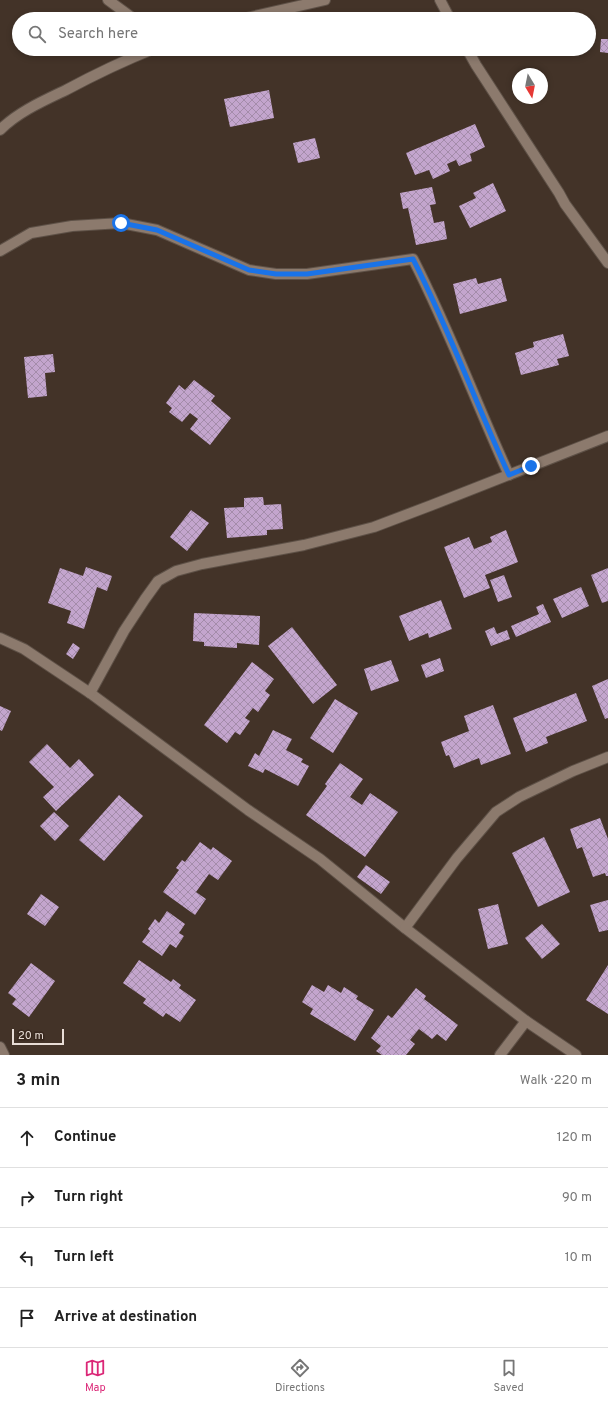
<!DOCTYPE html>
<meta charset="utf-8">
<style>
:root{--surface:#fff;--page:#f2f2f2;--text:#222;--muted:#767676;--line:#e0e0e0;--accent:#db2777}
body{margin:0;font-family:Overpass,sans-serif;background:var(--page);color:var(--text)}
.compass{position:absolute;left:512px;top:68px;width:36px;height:36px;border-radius:50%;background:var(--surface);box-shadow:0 2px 6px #0003;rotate:170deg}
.scale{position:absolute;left:12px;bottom:10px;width:52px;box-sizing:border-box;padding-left:4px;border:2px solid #e8ddd6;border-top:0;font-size:11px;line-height:14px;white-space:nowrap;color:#e8ddd6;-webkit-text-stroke:3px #38281e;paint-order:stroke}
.stop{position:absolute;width:12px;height:12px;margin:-9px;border:3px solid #1a73e8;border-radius:50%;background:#fff}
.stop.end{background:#1a73e8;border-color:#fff;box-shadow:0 1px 4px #0008}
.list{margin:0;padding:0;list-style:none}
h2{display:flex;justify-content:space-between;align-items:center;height:52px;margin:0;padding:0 16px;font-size:17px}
h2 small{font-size:13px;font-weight:400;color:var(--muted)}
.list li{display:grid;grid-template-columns:26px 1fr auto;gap:12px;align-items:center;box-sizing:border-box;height:60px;padding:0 16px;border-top:1px solid var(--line)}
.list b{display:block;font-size:15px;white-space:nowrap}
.list em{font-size:13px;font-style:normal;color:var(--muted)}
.icon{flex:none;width:22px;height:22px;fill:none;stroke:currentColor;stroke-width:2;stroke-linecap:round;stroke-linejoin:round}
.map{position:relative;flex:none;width:608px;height:1055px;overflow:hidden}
.search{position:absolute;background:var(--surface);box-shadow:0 2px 6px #0003;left:12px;right:12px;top:12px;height:44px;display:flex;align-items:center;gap:10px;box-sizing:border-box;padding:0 14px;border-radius:22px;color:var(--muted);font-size:15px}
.sheet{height:292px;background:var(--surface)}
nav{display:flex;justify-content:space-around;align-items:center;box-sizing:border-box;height:56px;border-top:1px solid var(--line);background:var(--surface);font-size:11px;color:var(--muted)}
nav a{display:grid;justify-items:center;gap:2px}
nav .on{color:var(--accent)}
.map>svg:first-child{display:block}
.building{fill:url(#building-cross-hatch)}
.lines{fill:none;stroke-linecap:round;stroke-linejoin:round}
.street-casing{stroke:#5e5147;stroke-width:12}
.street{stroke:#8c7a6d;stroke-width:10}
.route{stroke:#1a73e8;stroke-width:5}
</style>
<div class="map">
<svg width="608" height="1055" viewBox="0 0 608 1055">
<defs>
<pattern id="building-cross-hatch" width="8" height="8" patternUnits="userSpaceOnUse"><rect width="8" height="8" fill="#c3a5cd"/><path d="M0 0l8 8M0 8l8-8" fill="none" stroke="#a48caa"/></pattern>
</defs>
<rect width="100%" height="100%" fill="#433328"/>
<g class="building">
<path d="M601 39H608V53L600 52Z"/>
<path d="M269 90 274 118 230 127 224 99Z"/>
<path d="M475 124 485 147 470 154 472 161 459 166 456 160 447 164 450 171 433 179 429 170 415 175 406 153Z"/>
<path d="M315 138 320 158 298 163 293 143Z"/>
<path d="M493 183 506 211 470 228 459 206 476 198 473 193Z"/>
<path d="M432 187 436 204 430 205 434 223 444 221 447 239 416 245 408 208 403 209 400 193Z"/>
<path d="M476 278 478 284 501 278 507 301 460 314 453 284Z"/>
<path d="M563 334 569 356 557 359 559 365 521 375 515 353 534 347 533 342Z"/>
<path d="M53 354 55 372 45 373 47 396 28 398 24 357Z"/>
<path d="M194 380 215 396 211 401 231 418 210 445 190 429 198 419 190 413 182 422 169 412 172 408 166 403 179 385 185 390Z"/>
<path d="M263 497 264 505 281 504 283 529 267 530V535L227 538 224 508 244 507V498Z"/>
<path d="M191 510 209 523 187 551 170 537Z"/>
<path d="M506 530 518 562 485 575 490 588 464 598 444 547 469 537 474 549 492 542 490 537Z"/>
<path d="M86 567 112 576 107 591 97 587 84 629 67 623 71 611 48 603 60 568 83 576Z"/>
<path d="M608 568V601L602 603 591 575Z"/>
<path d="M504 575 512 597 498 602 490 580Z"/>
<path d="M581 587 589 606 562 618 553 599Z"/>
<path d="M441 600 452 629 429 638 428 633 409 641 399 616Z"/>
<path d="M543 604 551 622 516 637 511 626 539 614 536 607Z"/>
<path d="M194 613 260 616 259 645 237 643V648L204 646V642L193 641Z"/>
<path d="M292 627 337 685 313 704 268 646Z"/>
<path d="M494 627 497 634 507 630 510 639 491 646 485 631Z"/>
<path d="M73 643 80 648 73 659 66 654Z"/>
<path d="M440 658 444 671 426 678 421 665Z"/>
<path d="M391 660 399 681 371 691 364 669Z"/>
<path d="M252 662 274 679 265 691 270 695 258 712 253 708 245 718 250 721 240 735 235 732 227 743 204 725Z"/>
<path d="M608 679V718L605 719 592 686Z"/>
<path d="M576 693 587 721 546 737 548 743 526 752 513 718Z"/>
<path d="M335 699 358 713 333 753 310 738Z"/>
<path d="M493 705 511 754 481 765 479 758 454 768 449 755 446 756 441 742 469 731 464 716Z"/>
<path d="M0 706 11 711 2 731 0 730Z"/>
<path d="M273 730 292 739 286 750 303 759 301 762 309 766 298 786 265 769 263 773 248 766 255 753 259 756Z"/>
<path d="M47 744 70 768 79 759 94 775 56 811 43 797 54 787 29 762Z"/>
<path d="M340 763 363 779 350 797 362 805 370 793 398 812 365 857 306 815 327 786 325 784Z"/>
<path d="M119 795 143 816 104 861 79 840Z"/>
<path d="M54 812 69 826 55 841 40 826Z"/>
<path d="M600 818 608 839V876H606L605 873 593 877 582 847 577 849 570 829Z"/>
<path d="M544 837 570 892 538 907 512 853Z"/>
<path d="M200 842 211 850 213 847 232 861 218 880 209 874 196 892 206 899 195 915 163 892 179 870 176 868 182 860 185 862Z"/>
<path d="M366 865 390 882 381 894 357 877Z"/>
<path d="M41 894 59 907 45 926 27 914Z"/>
<path d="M608 900V930L599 932 590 905Z"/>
<path d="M498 904 508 944 488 949 478 909Z"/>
<path d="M167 911 185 924 179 933 184 936 176 948 170 944 162 956 142 942 150 931 148 929 155 919 159 923Z"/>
<path d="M542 924 560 944 542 959 525 938Z"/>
<path d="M139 960 171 982 173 979 181 985 179 988 196 1000 180 1022 166 1013 163 1017 143 1003 146 999 123 983Z"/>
<path d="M31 963 55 981 29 1017 12 1004 16 999 8 993Z"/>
<path d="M608 965V1014L586 1000Z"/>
<path d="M312 985 324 992 328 985 341 993 344 987 358 996 356 999 374 1010 355 1041 310 1014 313 1009 302 1002Z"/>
<path d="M416 988 426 996 424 999 458 1025 446 1041 437 1034 432 1039 419 1029 410 1040 415 1044 406 1055H382L376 1051 381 1046 371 1038 388 1015 392 1018Z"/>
</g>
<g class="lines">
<g class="street-casing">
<g id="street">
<path d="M108 0 134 19"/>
<path d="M440 0 450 19"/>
<path d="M242 19 325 0"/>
<path d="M467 49 476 65 559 193 565 204 608 263"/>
<path d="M0 130C18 112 43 101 66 90 94 75 123 61 153 49"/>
<path d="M0 251 31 233 72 226 121 223 157 230 249 270 276 274H307L413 259C449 329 476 403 509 475"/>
<path d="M0 638 24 649 90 693 248 810 320 859 405 928 526 1021 576 1055"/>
<path d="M90 693 124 631 145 599 158 581 176 571 202 564 304 545 374 527 432 505 608 436"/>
<path d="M405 928 457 858 496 812 519 797 573 771 608 757"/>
<path d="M0 1047 4 1055"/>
<path d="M500 1055 526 1021"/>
</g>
</g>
<use href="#street" class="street"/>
</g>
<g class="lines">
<path class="route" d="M121 223 157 230 249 270 276 274H307L413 259C449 329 476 404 509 475L531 466"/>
</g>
</svg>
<svg class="compass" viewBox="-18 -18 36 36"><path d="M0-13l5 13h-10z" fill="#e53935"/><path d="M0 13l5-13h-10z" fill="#767676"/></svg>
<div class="scale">20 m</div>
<div class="stop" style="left:121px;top:223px"></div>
<div class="stop end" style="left:531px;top:466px"></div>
<div class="search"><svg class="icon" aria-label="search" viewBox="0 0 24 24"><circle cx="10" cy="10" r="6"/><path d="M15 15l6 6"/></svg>Search here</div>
</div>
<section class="sheet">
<h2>3 min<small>Walk · 220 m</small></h2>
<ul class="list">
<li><svg class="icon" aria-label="ahead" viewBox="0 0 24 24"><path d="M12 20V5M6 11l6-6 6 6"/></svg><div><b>Continue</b></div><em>120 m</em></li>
<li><svg class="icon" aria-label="right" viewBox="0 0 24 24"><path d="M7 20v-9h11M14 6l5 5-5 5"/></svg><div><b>Turn right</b></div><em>90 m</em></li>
<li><svg class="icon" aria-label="left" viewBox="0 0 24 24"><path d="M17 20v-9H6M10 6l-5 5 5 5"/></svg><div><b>Turn left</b></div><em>10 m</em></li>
<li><svg class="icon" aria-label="arrive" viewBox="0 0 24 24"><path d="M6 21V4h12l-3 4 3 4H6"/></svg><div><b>Arrive at destination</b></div></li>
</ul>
</section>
<nav>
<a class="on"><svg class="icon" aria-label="map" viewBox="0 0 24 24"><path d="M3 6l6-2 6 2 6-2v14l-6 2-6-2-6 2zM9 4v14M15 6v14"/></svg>Map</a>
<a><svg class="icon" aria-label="directions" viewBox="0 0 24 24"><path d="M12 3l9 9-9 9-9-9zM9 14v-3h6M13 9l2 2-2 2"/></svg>Directions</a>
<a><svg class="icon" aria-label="saved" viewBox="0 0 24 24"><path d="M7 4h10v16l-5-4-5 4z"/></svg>Saved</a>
</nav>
